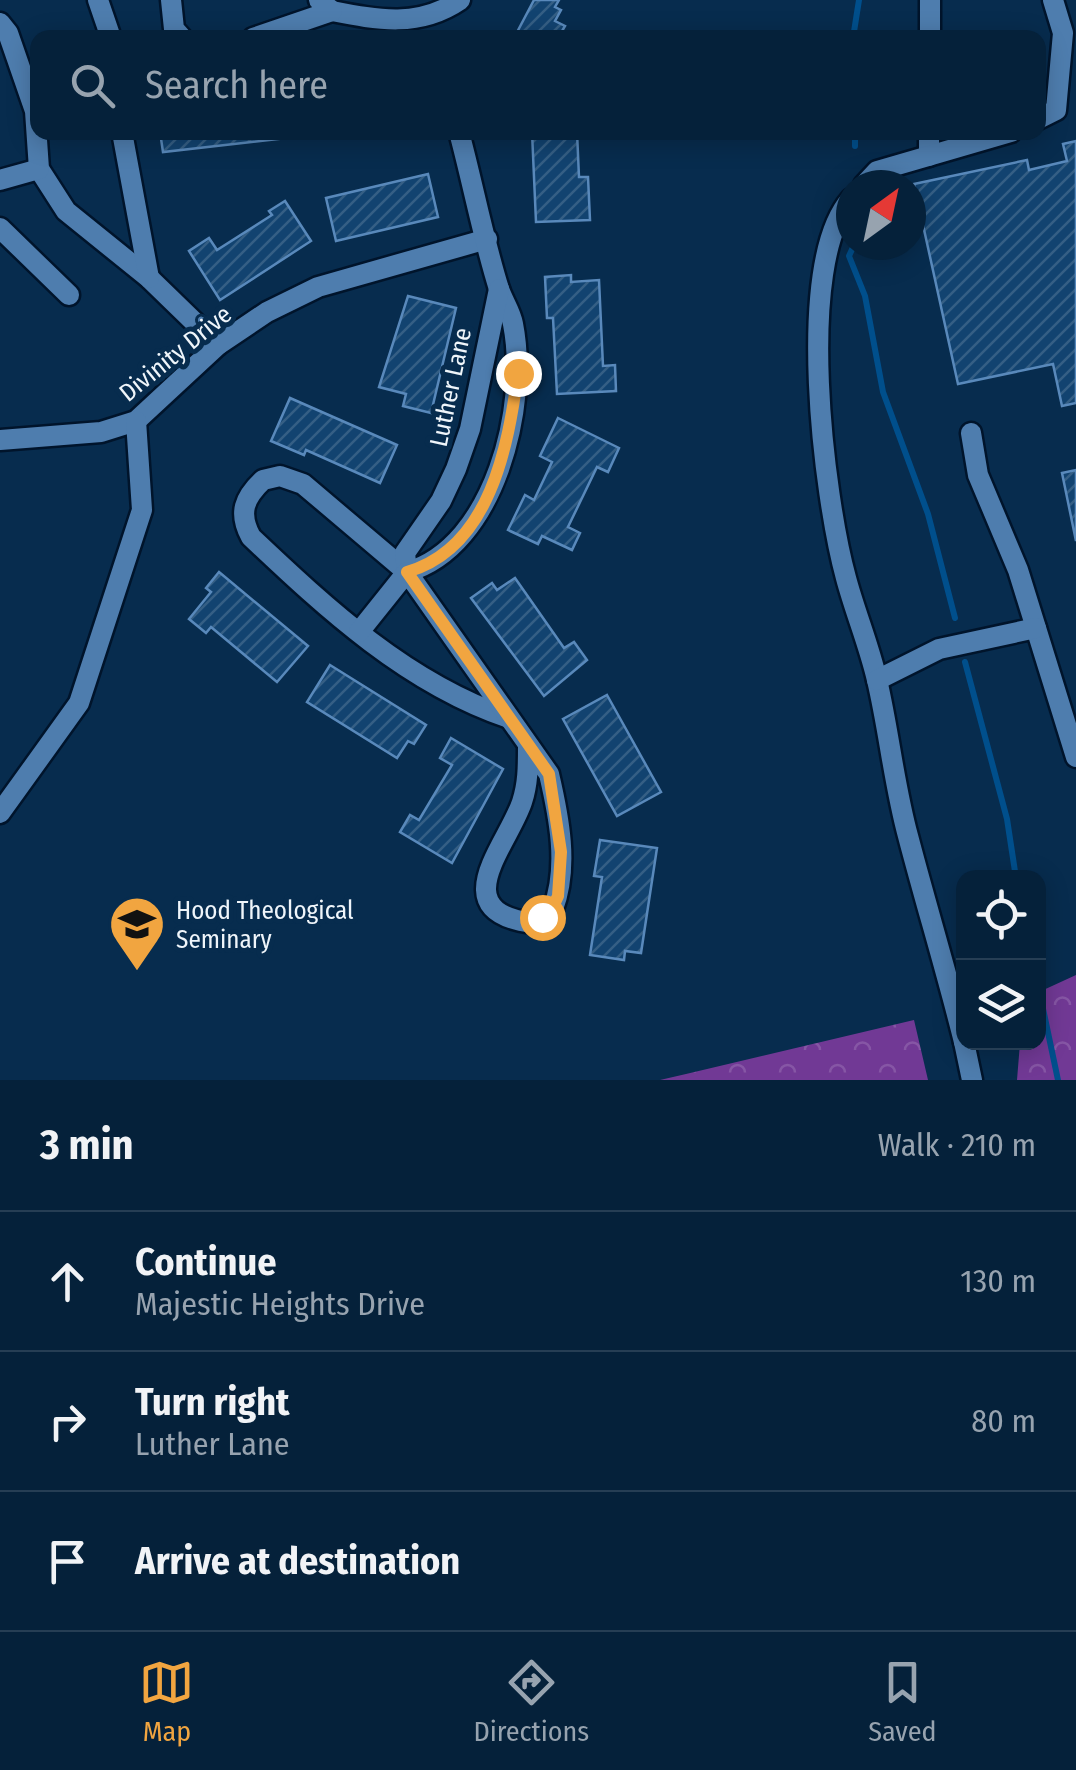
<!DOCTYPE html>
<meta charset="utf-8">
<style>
:root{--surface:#05213a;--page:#0e2942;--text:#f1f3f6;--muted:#97a3af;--line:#263e54;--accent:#f1a540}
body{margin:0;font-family:"Fira Sans Condensed",sans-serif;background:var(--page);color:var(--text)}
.controls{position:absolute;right:30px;bottom:30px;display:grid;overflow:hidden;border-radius:20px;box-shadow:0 5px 25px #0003}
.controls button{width:90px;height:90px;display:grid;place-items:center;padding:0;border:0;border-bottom:2px solid var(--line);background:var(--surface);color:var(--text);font:50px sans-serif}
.compass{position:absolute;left:836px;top:170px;width:90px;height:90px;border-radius:50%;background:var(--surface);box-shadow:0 5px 25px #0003;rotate:33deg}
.stop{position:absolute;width:30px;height:30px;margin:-22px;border:8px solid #f1a540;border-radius:50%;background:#fff}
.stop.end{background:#f1a540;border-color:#fff;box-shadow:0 2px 10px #0008}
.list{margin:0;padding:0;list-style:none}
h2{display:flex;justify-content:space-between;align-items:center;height:130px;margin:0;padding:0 40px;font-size:42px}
h2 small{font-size:32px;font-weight:400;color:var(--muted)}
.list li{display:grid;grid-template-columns:65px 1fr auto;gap:30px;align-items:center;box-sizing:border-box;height:140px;padding:0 40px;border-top:2px solid var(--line)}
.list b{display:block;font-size:38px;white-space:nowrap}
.list p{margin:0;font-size:32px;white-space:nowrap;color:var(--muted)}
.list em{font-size:32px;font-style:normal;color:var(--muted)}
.icon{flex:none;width:55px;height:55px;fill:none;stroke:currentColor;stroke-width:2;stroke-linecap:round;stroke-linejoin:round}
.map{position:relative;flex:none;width:1076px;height:1080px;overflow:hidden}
.search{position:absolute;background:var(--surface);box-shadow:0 5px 25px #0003;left:30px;right:30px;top:30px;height:110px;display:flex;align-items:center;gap:25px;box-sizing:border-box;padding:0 35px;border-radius:20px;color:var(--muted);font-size:38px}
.sheet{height:550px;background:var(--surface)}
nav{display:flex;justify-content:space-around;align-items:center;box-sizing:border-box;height:140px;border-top:2px solid var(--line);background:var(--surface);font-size:28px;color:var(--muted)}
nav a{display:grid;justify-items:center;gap:5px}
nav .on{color:var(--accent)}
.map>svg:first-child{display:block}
.forest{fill:url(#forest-crowns)}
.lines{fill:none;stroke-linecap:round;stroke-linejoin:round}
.stream{stroke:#004f8c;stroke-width:6}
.building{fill:url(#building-hatch);stroke:#5989bb;stroke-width:2.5}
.minor-casing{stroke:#00142b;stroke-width:25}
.minor{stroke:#4e7dae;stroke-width:20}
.route{stroke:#f1a540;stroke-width:12}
.labels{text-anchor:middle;stroke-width:10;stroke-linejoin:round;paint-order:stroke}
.street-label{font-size:25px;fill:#eff5fa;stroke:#072c4e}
.poi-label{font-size:25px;fill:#eff5fa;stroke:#072c4e;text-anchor:start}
</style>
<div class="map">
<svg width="1076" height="1080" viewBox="0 0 1076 1080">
<defs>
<pattern id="forest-crowns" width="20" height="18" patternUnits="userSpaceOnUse" patternTransform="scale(2.5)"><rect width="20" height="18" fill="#713995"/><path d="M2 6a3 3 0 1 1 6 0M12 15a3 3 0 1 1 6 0" fill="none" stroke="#8656a5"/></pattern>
<pattern id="building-hatch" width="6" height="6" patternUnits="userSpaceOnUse" patternTransform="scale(2.5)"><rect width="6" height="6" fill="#124370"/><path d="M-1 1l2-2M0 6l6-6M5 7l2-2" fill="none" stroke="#355f85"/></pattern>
</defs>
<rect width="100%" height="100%" fill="#072c4e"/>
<g class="forest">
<path d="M1076 975V1080H1017L1020 1043 1038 1042 1039 992Z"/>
<path d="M914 1020 928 1080H660L686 1074Z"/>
</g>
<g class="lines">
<g class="stream">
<path d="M853 38 859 0"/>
<path d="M855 132V146"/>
<path d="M854 245 849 256 865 296 883 392 928 514 955 618"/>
<path d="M965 662 1007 819 1016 878"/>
<path d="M1038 985 1058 1080"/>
</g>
</g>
<g class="building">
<path d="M534 0H559L555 7 561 10 555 21 565 26 558 38H514Z"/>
<path d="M160 132H278L279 139 163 152Z"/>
<path d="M532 132H577L579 177H588L590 220 536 222Z"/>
<path d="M1076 141V403L1062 406 1053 364 958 384 914 184 1027 160 1029 170 1067 161 1063 144Z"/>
<path d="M428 174 438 217 336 241 326 198Z"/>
<path d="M285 201 311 241 220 300 189 251 209 238 217 250 272 215 269 211Z"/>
<path d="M571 275V282L599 280 603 366 615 365 616 391 557 394 553 318H547L545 277Z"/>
<path d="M408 296 456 308 431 413 403 406 406 394 379 387Z"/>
<path d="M290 398 397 445 380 483 306 450 304 455 271 441Z"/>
<path d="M558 418 619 448 608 472 597 467 568 527 580 533 572 550 542 536 538 544 508 530 525 495 534 500 552 462 540 456Z"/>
<path d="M1076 470V541L1062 473Z"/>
<path d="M219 572 308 646 277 682 211 627 206 633 189 619 211 592 206 588Z"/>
<path d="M515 578 564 648 574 642 587 660 544 696 471 598 492 583 497 590Z"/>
<path d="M330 665 426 725 414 744 408 741 397 758 307 702Z"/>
<path d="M607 695 661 792 617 816 563 719Z"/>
<path d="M451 738 503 769 452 863 400 832 410 815 419 820 452 765 440 758Z"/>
<path d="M600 840 657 848 641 953 625 951 624 960 590 955 602 877 594 876Z"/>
</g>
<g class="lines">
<g class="minor-casing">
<g id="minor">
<path d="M98 0 111 38"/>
<path d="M171 0 174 29 182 38"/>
<path d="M332 11C378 20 419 28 460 0"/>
<path d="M0 23 8 33 35 111 39 169 66 211 149 278 218 345"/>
<path d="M253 38 332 11 319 0"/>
<path d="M930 38V0"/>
<path d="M1038 119 1056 110 1063 33 1053 0"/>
<path d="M122 132 149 278"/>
<path d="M929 156V132"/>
<path d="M0 180 39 169"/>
<path d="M864 185 877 171 1011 132"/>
<path d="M851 199C794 263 824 498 846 578 855 612 869 645 877 680 889 731 894 785 908 836 926 905 947 973 964 1042"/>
<path d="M0 228 69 295"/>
<path d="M971 433 978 475 1018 570 1076 757"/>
<path d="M0 440 101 432 136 421 218 345 267 312 318 287 487 239"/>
<path d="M407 572 303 484 280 476 263 480C244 498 238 513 251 537 327 609 408 684 509 718"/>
<path d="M407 572C495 547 529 405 513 324 511 312 503 301 499 289 483 238 473 184 459 132"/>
<path d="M407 572 405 553 441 501 456 469 470 429 499 289"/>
<path d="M359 632 407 572 549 774C559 817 569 867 553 909L532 923C443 911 508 845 522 802 528 784 528 766 528 747"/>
<path d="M877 680 939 649 1036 628"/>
<path d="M0 813 79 703 142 510 136 421"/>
<path d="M964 1042 972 1080"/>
</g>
</g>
<use href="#minor" class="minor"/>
</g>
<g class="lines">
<path class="route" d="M518 373C508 447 490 548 407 572L549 774 561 852 558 896 552 909 542 917"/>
</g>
<defs>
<g id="university-pin" transform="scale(2.875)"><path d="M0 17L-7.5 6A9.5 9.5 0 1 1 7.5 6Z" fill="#f1a540" stroke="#072c4e"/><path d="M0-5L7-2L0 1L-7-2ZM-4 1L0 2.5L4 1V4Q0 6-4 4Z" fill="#111"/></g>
</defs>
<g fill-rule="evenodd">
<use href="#university-pin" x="137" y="924"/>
</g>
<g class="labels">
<g class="street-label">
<text transform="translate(175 353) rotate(-39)" y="9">Divinity Drive</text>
<text transform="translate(450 387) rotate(-78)" y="9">Luther Lane</text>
</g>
<g class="poi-label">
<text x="176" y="919">Hood Theological<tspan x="176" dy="29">Seminary</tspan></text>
</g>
</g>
</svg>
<div class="controls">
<button><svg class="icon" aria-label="locate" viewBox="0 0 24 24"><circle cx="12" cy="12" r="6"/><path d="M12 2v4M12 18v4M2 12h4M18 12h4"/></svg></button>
<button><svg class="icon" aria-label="layers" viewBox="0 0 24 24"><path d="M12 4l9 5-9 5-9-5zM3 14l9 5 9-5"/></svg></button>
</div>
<svg class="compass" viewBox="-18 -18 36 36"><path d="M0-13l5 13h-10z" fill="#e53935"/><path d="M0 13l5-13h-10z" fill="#97a3af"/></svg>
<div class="stop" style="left:542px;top:917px"></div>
<div class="stop end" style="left:518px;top:373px"></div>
<div class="search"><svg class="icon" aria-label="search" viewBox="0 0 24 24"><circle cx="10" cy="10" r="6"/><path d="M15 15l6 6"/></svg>Search here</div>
</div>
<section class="sheet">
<h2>3 min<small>Walk · 210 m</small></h2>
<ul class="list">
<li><svg class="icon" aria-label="ahead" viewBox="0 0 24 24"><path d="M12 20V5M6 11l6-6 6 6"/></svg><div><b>Continue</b><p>Majestic Heights Drive</p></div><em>130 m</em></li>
<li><svg class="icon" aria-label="right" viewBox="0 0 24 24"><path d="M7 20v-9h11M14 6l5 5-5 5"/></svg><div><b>Turn right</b><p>Luther Lane</p></div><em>80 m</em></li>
<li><svg class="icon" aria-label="arrive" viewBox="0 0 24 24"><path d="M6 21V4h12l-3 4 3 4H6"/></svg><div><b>Arrive at destination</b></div></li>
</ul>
</section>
<nav>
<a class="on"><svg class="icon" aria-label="map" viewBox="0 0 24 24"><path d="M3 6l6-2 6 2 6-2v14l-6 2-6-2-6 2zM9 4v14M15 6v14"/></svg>Map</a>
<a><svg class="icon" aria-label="directions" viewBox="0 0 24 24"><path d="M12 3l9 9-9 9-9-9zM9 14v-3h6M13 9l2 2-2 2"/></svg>Directions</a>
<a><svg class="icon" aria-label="saved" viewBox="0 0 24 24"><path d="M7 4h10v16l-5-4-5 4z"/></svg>Saved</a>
</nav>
